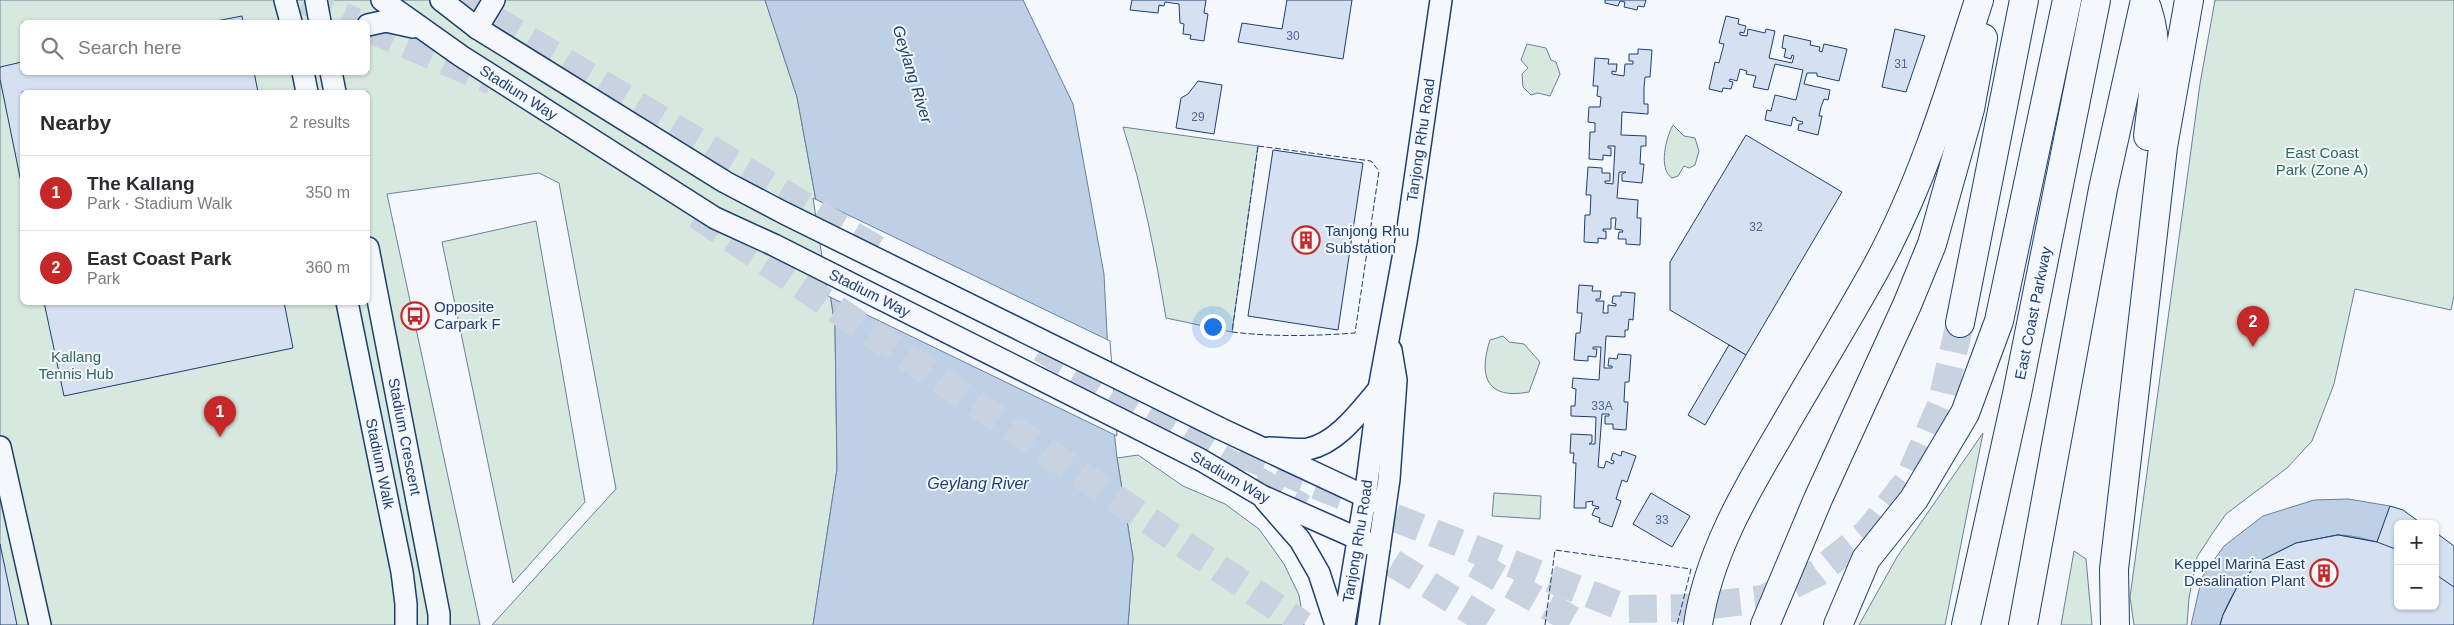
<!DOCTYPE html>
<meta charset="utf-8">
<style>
:root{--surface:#fff;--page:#f2f2f3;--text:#2b2b33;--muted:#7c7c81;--line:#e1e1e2;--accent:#c62828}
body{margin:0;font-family:Helvetica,sans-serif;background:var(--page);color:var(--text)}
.controls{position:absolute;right:15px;bottom:15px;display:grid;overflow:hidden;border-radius:8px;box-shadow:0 1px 4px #0004}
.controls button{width:45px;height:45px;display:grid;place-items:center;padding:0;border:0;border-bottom:1px solid var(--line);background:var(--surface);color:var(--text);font:25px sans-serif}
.you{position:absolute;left:1212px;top:326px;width:18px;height:18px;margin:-12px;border:4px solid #fff;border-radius:50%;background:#1a73e8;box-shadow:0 0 0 8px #1a73e833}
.badge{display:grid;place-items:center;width:32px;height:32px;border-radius:50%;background:var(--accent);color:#fff;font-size:16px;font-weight:700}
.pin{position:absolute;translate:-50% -41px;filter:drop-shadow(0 1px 2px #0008)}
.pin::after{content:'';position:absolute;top:26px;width:18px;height:15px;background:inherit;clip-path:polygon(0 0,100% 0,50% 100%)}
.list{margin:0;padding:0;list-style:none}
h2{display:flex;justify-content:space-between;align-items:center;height:65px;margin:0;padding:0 20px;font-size:21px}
h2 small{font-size:16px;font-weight:400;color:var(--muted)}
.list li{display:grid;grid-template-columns:32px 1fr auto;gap:15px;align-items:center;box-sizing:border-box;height:75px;padding:0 20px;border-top:1px solid var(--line)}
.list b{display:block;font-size:19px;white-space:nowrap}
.list p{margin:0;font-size:16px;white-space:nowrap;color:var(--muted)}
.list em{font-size:16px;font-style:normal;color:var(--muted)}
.icon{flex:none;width:28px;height:28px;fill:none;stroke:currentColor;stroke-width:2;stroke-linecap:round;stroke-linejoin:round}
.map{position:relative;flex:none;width:2454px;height:625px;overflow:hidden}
.search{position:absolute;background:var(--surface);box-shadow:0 1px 4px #0004;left:20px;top:20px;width:350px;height:55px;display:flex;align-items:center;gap:12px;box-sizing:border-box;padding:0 18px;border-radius:8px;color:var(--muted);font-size:19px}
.panel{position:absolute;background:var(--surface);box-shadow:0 1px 4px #0004;left:20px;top:90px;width:350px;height:215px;border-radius:8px}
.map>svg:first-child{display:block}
.green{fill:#d7e8df;stroke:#687fa3;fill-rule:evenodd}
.water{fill:#bed0e5;stroke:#687fa3}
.pier{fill:#f4f7fb;stroke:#687fa3}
.building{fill:#d5e0f0;stroke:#1d3f73}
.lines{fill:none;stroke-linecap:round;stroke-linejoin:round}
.highway-tunnel{stroke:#c9d2e0;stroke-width:28;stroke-dasharray:28 14;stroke-linecap:butt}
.minor-casing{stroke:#1d3f73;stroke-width:24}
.highway-casing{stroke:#1d3f73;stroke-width:30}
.minor{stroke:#f4f7fb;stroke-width:21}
.highway{stroke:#f4f7fb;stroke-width:28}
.minor-bridge-casing{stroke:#1d3f73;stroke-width:24;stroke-linecap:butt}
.minor-bridge{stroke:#f4f7fb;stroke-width:21}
.fence{stroke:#1d3f73;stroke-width:1;stroke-dasharray:6 2.5;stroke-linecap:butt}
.labels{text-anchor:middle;stroke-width:4;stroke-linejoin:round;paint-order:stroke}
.number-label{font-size:12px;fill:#4b6792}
.street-label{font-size:15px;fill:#1d3f73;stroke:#f4f7fb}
.park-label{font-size:15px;fill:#2c6c60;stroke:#f4f7fb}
.poi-label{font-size:15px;fill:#1d3f73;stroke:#f4f7fb;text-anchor:start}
.water-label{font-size:16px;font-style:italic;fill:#1d3f73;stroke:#f4f7fb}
</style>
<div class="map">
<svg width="2454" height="625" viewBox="0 0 2454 625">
<rect width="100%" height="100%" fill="#f4f7fb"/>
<g class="green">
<path d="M0 0H765L797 97 815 195 835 326 837 469 813 625H492L616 489 559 183 539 173 387 194 480 625H0ZM22 22H368V72H22ZM22 92H368V302H22Z"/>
<path d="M2215 0H2454V296L2451 310 2355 289 2334 384 2312 441 2287 468 2226 514 2212 534 2197 557 2189 598 2187 625H2134L2130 597 2200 84Z"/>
<path d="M1527 44 1546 48 1551 60 1556 62 1560 74 1550 96 1538 93 1531 95 1523 87 1522 74 1528 68 1521 60Z"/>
<path d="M1673 125 1684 136 1695 138 1699 151 1695 165 1689 168 1684 166 1678 176 1672 178C1658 169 1666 137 1673 125Z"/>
<path d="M1123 127 1258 146 1232 332 1166 318C1155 253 1143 190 1123 127Z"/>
<path d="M536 221 585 502 513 583 442 242Z"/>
<path d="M1503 336 1509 342 1524 344 1540 362 1529 392C1487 400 1478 377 1490 340Z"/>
<path d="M1983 433 1945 625H1859L1897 557Z"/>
<path d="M1138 455 1183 486 1225 504 1259 529 1284 564 1299 595 1304 625H1128L1133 558 1117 458Z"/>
<path d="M1494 493 1541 496 1540 519 1492 516Z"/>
<path d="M2074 551 2086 559 2092 625H2061Z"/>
</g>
<g class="water">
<path d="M765 0H1023L1073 104 1104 274 1110 394 1117 458 1133 558 1128 625H813L837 469 835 326 815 195 797 97Z"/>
<path d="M2348 499 2390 506 2377 542C2365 539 2351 535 2339 535 2332 535 2324 538 2317 539 2269 548 2233 577 2220 625H2191L2202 577 2224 546 2263 516 2314 500Z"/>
</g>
<path class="pier" d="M813 198 1110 341 1117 436 828 296Z"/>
<g class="building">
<path d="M1132 0H1206L1204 13 1208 14 1204 41 1190 39 1191 35 1183 34 1184 24 1180 23 1179 4 1165 2 1164 6 1159 5 1158 13 1130 10Z"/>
<path d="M1287 0H1352L1343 59 1238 42 1242 23 1282 29Z"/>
<path d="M1605 0H1646L1644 7 1638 6 1637 10 1624 7 1625 2 1620 1 1618 6 1605 3Z"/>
<path d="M242 16 243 22H211Z"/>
<path d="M1726 16 1739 19 1738 24 1746 26 1744 33 1740 32V35L1747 36 1748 29 1765 33 1766 29 1775 31 1769 58 1792 63 1794 56 1792 55 1791 59 1784 57 1786 49 1782 48 1784 35 1811 41 1810 45 1820 47 1819 51 1822 52 1824 44 1847 49 1839 81 1817 76V73H1807L1804 84 1830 90 1828 100 1824 99 1821 107 1819 116H1822L1818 135 1798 130 1799 124H1802L1803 122 1796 120V118L1793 117 1791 126 1765 120 1767 110 1771 111 1775 95 1796 100 1803 70 1775 64 1768 90 1753 87 1756 76 1746 74 1747 71 1740 69 1737 81 1730 79 1729 81 1733 82 1731 89 1723 88 1722 92 1709 89 1715 62 1719 63 1724 44 1719 43Z"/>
<path d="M1895 29 1925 36 1906 92 1882 87Z"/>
<path d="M1638 49 1652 50 1650 77H1645L1644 88V104H1648V114L1622 112 1621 135 1646 136V146H1641L1640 164H1644L1642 183 1622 181V174L1626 172H1619L1617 198 1638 200 1637 218H1641L1640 245 1626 244V239H1618L1619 232H1623L1622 230 1615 229 1616 218H1611V229H1603V231H1606V239L1598 238V243L1584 242 1585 215H1590L1591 195H1586L1588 167 1602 168V173H1610V181H1605V183L1613 184 1615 146H1608V148H1611V156L1603 155V160L1589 159 1590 132H1595V123L1588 122 1589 107H1600L1601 97 1597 96 1598 86H1593L1595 58 1609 59 1608 64H1617L1616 72 1612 71V74L1624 76 1625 64H1633V61H1629V54H1638Z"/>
<path d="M22 62V72H254L258 92H22V187L0 79V67Z"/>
<path d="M1198 81 1222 85 1214 134 1176 128 1181 98 1188 94Z"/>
<path d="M1746 135 1842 192 1746 355 1670 310V262Z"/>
<path d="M1273 150 1363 163 1338 330 1248 316Z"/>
<path d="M1579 285 1593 286 1592 291H1601L1600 299H1596V301H1604L1603 313H1608V305L1616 306V304L1612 303 1613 296H1621V292L1635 293 1633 320 1629 319 1628 330H1625V337L1606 336 1604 368H1612V366H1608L1609 358 1617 359 1618 354 1631 355 1629 382H1625L1624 402H1628L1626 430 1613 429V424H1605V416H1609V414H1602L1598 467 1604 468 1606 461 1613 464 1614 461 1611 460 1613 453 1621 456 1622 451 1636 456 1627 482 1622 480 1616 499 1621 501 1612 527 1599 522 1600 518 1592 515 1595 508 1598 509 1599 507 1592 505 1593 501 1586 502V508H1574L1576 463H1573L1574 453H1570L1571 434 1592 435V442L1589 444H1595L1596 417 1571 416V406H1575L1576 389 1572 388 1573 378 1599 380 1601 347H1593V349H1597L1596 357 1588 356V361L1574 360 1576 333H1580L1582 313H1577Z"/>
<path d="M44 302H284L293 348 64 396Z"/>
<path d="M1729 345 1746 355 1705 425 1688 415Z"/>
<path d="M1651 493 1690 516 1672 547 1633 524Z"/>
<path d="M2390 506 2403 510 2422 524H2398V606H2435V532L2454 546V625H2220L2223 615 2238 585 2262 560 2296 543 2338 535 2377 542Z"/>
<path d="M2338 535 2377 542 2398 550V606H2435V574L2454 587V625H2220L2223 615 2238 585 2262 560 2296 543Z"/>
<path d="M0 544 17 625H0Z"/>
</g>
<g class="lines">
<g class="highway-tunnel">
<path d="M304 0 356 22"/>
<path d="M455 0 482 12 886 255"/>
<path d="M368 28 492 81"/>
<path d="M697 215 1303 625"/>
<path d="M1041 348 1303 508"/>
<path d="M1239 453 1398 519 1628 609 1687 608 1763 599 1817 573 1868 532 1908 481 1941 405 1960 323"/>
<path d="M1357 541 1494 625"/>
<path d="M1475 564 1581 625"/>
</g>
<g class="minor-casing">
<g id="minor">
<path d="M285 0 291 22"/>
<path d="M316 0 320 22"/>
<path id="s1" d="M382 0 461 56 715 218 774 245 1201 460 1262 496 1379 548"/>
<path d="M441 0 477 28 725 182 784 213"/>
<path d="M368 25 386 21 413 27"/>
<path d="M477 28 494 0"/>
<path d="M303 72 307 92"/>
<path d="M331 72 335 92"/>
<path id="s2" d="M368 248 439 614V625"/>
<path id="s3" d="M347 302 402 572 406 604V625"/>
<path d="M1219 428 1377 502"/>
<path d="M0 447 40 625"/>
<path d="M1269 448C1281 448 1296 451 1308 449 1338 443 1361 410 1379 389"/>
<path d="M1265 500 1300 540 1319 573 1336 625"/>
<path id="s4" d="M1344 625 1365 498 1379 389 1406 242 1441 0"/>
<path d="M1368 625 1389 479 1396 380 1391 350"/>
</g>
</g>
<g class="highway-casing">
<g id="highway">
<path d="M2147 8C2161 50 2153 93 2148 136"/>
<path d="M1960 323 2024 0"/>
<path d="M1698 625C1708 556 1744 494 1779 435 1811 379 1845 324 1876 268 1922 184 1950 91 1979 0"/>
<path d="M1765 625 1818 499 1907 305 1932 244 1970 109 1983 38"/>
<path d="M1838 625 1866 559 1914 499 1965 413 1999 321 2067 0"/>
<path id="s5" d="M1966 625 2017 394 2096 0"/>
<path d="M2023 625 2103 189 2145 0"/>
<path d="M2115 625 2114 569 2163 147 2189 0"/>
</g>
</g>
<use href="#minor" class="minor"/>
<use href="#highway" class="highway"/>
<g class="minor-bridge-casing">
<path id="minor-bridge" d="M784 213 1219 428"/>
</g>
<use href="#minor-bridge" class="minor-bridge"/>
<g class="fence">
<path d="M1258 146 1371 161 1379 171 1355 333C1314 336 1273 337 1232 332Z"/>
<path d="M1545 625 1555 550 1691 569 1677 625"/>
</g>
</g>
<defs>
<g id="building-ring" transform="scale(1.4375)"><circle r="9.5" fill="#f4f7fb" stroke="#c62828" stroke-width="1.5"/><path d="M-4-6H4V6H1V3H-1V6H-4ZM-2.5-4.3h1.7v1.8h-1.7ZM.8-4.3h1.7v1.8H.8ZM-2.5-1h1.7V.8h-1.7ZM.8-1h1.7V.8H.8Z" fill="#c62828"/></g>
<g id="bus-ring" transform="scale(1.4375)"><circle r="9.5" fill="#f4f7fb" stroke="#c62828" stroke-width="1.5"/><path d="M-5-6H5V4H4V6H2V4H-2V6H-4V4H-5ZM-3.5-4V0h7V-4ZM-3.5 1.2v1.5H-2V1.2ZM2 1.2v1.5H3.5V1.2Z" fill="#c62828"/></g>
</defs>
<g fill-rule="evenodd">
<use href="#building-ring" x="1306" y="240"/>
<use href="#bus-ring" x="415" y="316"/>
<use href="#building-ring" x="2324" y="573"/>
</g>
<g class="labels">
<g class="number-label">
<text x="1293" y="40">30</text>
<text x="1901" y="68">31</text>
<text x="1198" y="121">29</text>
<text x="1756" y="231">32</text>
<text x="1602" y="410">33A</text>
<text x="1662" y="524">33</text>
</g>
<g class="street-label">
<text dy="5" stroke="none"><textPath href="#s1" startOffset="165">Stadium Way</textPath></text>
<text dy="5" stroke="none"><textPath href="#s4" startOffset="491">Tanjong Rhu Road</textPath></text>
<text dy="5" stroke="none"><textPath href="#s1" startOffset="570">Stadium Way</textPath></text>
<text dy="5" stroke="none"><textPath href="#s5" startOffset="319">East Coast Parkway</textPath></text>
<text dy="5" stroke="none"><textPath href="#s2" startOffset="192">Stadium Crescent</textPath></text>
<text dy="5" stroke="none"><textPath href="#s3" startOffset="165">Stadium Walk</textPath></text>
<text dy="5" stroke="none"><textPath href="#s1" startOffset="975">Stadium Way</textPath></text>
<text dy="5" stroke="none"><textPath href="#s4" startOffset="85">Tanjong Rhu Road</textPath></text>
</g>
<g class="park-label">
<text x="2322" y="158">East Coast<tspan x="2322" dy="17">Park (Zone A)</tspan></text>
<text x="76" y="362">Kallang<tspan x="76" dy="17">Tennis Hub</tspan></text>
</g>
<g class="poi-label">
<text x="1325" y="236">Tanjong Rhu<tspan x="1325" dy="17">Substation</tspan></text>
<text x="434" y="312">Opposite<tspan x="434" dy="17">Carpark F</tspan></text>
<text x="2305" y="569" text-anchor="end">Keppel Marina East<tspan x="2305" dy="17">Desalination Plant</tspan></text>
</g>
<g class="water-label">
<text transform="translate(913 74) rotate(73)" y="6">Geylang River</text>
<text x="978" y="489">Geylang River</text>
</g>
</g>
</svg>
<div class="controls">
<button>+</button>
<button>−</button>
</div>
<div class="you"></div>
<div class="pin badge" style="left:220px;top:437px">1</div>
<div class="pin badge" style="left:2253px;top:347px">2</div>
<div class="search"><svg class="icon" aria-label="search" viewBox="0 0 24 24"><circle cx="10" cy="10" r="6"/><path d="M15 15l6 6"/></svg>Search here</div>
<section class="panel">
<h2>Nearby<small>2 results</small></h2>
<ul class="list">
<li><span class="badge">1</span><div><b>The Kallang</b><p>Park · Stadium Walk</p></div><em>350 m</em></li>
<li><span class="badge">2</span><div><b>East Coast Park</b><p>Park</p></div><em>360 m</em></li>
</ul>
</section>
</div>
